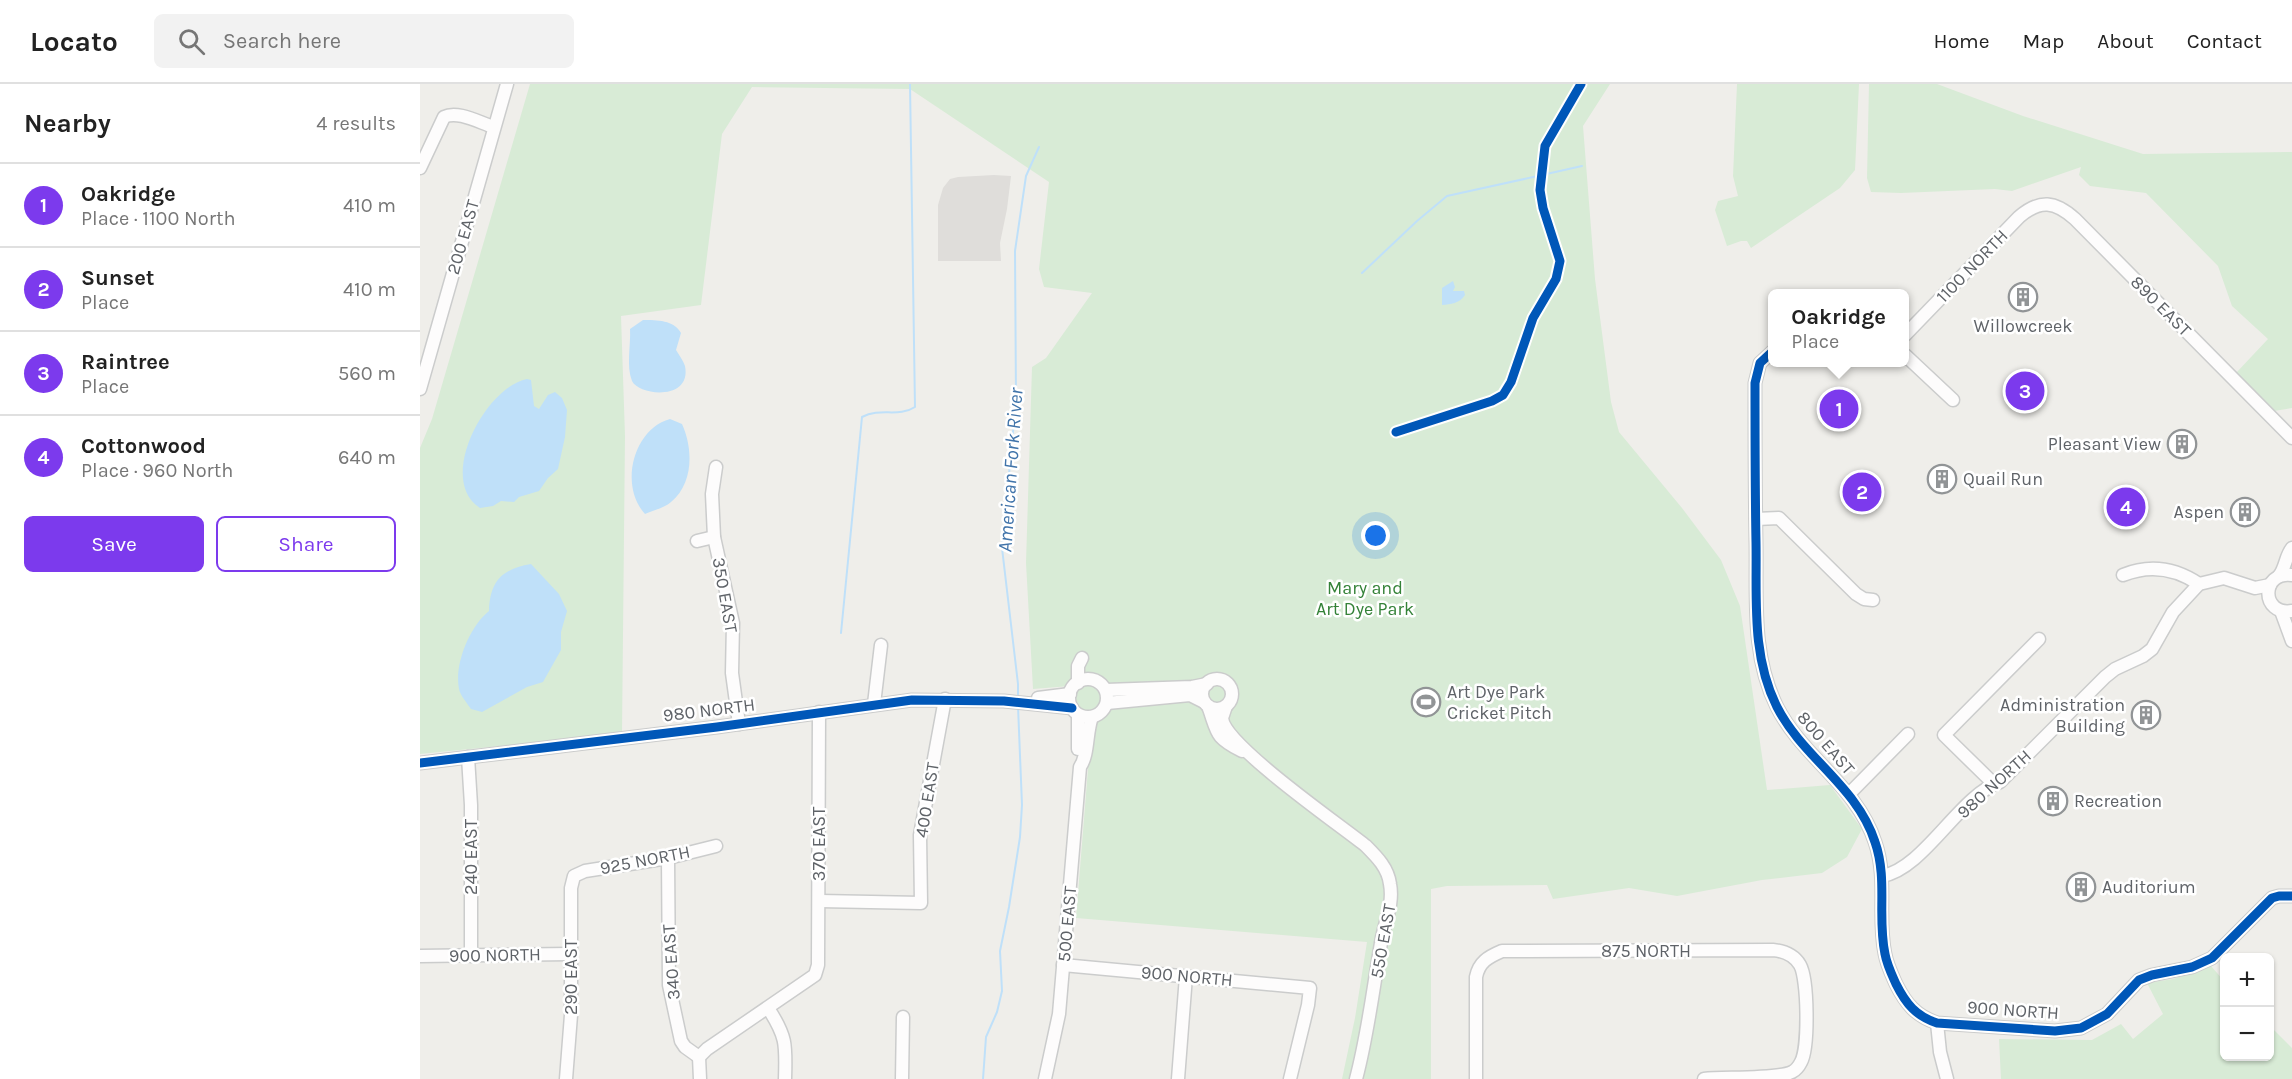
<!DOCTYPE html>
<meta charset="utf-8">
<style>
:root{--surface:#fff;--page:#f2f2f2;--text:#222;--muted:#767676;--line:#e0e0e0;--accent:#7c3aed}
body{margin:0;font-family:Karla,sans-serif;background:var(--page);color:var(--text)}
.controls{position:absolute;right:18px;bottom:18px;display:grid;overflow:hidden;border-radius:9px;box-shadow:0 2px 4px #0004}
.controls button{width:54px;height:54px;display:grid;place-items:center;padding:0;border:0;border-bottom:2px solid var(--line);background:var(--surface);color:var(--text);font:30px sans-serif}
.you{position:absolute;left:956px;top:452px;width:21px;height:21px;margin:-15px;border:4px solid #fff;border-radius:50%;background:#1a73e8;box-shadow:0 0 0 9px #1a73e833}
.badge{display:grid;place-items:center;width:39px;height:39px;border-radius:50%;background:var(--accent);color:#fff;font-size:20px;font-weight:700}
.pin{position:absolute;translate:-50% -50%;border:3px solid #fff;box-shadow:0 2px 6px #0006}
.popup{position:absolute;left:1348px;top:205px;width:141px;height:78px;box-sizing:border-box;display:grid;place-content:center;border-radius:9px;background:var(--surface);filter:drop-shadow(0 2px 4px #0005);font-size:20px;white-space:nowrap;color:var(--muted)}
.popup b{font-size:22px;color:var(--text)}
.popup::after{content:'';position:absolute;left:50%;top:100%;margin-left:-12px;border:12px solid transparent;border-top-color:var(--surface)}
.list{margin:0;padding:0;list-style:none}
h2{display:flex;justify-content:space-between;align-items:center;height:78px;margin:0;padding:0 24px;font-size:26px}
h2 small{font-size:20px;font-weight:400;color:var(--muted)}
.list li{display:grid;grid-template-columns:39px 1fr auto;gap:18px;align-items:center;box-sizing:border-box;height:84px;padding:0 24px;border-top:2px solid var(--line)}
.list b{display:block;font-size:22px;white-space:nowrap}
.list p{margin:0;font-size:20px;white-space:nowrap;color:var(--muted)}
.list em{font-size:20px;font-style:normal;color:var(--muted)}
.actions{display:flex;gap:12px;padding:18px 24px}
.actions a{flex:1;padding:14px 0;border:2px solid var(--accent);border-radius:9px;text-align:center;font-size:21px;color:var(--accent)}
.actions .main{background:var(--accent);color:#fff}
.icon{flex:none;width:33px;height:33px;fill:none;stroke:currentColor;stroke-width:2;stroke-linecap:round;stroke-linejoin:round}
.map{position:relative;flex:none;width:1872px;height:995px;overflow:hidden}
header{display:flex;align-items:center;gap:36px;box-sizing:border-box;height:84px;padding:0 30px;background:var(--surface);border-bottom:2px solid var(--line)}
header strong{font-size:28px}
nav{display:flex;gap:33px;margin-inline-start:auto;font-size:21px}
.search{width:420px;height:54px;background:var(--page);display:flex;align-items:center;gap:15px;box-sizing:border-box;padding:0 21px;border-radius:9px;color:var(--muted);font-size:22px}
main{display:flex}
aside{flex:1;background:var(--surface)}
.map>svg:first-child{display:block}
.industrial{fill:#dfddda}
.green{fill:#d8ebd6}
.water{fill:#bfe0f9}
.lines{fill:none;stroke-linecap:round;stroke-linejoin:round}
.stream{stroke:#bfe0f9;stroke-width:2}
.minor-casing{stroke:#cbcccc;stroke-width:15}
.minor{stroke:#fdfcfc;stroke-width:12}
.cycleway-casing{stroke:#fff;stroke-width:13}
.cycleway{stroke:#0057b8;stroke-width:9}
.labels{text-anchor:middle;stroke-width:5;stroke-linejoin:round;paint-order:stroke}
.street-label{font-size:18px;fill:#5f6368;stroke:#fff}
.poi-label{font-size:18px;fill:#5f6368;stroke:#fff;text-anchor:start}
.park-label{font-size:18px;fill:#348238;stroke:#fff}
.water-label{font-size:20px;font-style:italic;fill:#4174aa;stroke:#fff}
</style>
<header>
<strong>Locato</strong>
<div class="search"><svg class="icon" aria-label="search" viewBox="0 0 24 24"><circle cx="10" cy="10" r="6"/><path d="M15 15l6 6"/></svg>Search here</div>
<nav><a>Home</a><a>Map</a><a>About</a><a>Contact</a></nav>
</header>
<main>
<aside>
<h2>Nearby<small>4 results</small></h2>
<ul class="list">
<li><span class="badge">1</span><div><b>Oakridge</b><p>Place · 1100 North</p></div><em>410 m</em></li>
<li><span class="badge">2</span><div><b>Sunset</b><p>Place</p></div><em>410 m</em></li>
<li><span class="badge">3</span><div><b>Raintree</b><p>Place</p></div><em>560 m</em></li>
<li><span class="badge">4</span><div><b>Cottonwood</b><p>Place · 960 North</p></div><em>640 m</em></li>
</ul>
<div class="actions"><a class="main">Save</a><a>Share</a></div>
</aside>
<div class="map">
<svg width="1872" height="995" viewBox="0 0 1872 995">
<rect width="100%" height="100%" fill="#efeeea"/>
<path class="industrial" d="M574 91 591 92 587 125 580 159 581 177H518V121L523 104 530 95 538 93Z"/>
<g class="green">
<path d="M110 0H1190L1163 42 1175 195 1191 318 1199 348 1262 424 1301 476 1320 522 1347 706 1410 701 1442 745 1427 773 1402 789 1342 796 1257 812 1209 804 1133 815 1127 801 1027 802 1011 805V995H922L935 934 947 858 656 834 671 648 650 602 613 605 606 479 612 283 626 274 672 209 624 203 619 185 629 98 490 5 332 3 302 50 281 221 201 232 205 352 202 650 0 670V364L12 335Z"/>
<path d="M1317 0H1439L1435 86 1420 104 1331 164 1327 157H1321L1307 162 1295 126 1298 117 1318 112 1313 92Z"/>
<path d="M1449 0H1517L1603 32 1723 70 1872 68V324L1854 327 1816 289 1848 255 1812 222 1798 182 1726 109 1670 102 1659 91 1661 83 1592 107 1575 105 1481 109 1451 108 1447 94Z"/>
<path d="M1791 882 1804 897V972H1850V942L1872 964V995H1581L1579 955 1672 956 1701 940 1713 955 1743 930 1727 899 1753 895Z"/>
</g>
<g class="water">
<path d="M1033 197 1035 203 1033 207H1044L1045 211C1039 220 1031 220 1022 221V204Z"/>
<path d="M223 236C237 236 254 236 261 249L256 266C259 271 263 276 265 282 272 317 219 312 212 297 206 282 211 261 210 245Z"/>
<path d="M107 295 111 296 114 322 119 325 128 311 135 308 142 314 147 326 145 353 138 385 128 394 119 407 99 413 94 418 81 417 73 422 60 424C16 396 65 303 107 295Z"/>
<path d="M250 335 262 340C273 364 274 399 251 418 245 424 233 426 225 430 199 402 213 345 250 335Z"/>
<path d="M111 480 139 510 147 527 141 548V566L123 598 107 603 62 628 51 625C47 619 40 611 39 605 34 580 50 542 69 527 70 497 82 485 111 480Z"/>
</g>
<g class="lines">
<g class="stream">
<path d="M1122 91 1162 82"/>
<path d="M942 189 997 137 1027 112 1118 92"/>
<path d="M421 549 442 333C461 323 478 334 495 323L490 0"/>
<path d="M598 613V600L582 464 596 316 595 167 606 92 619 63"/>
<path d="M563 995 566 953 577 928 582 907 580 867 589 823 600 753 602 721 598 622"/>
</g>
<g class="minor-casing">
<g id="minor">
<path d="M0 84 24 33C38 26 60 39 74 43"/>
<path d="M1485 251 1599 133C1620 115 1635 117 1655 135L1872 354"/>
<path d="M1353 267 1340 279 1335 299C1335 352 1335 405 1336 458 1337 514 1331 571 1357 623 1383 674 1437 702 1455 758 1468 795 1457 833 1465 870 1467 881 1472 891 1476 900 1486 920 1496 932 1517 939L1635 947 1661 944 1687 930 1719 896 1732 891 1772 883 1792 874 1852 814 1859 812H1872"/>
<path d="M1485 271 1533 316"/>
<path d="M0 305 87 0"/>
<path d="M296 383 292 410 294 453 313 539 312 589 319 640"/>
<path d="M1336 435 1359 434 1436 510 1444 515 1453 516"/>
<path d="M277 457 294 453"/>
<path d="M1703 491C1730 480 1755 484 1779 500"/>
<path d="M1872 491C1840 487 1841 532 1872 527"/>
<path d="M1859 492C1866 483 1865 473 1872 464"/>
<path d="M1861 527 1872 557"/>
<circle cx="668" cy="614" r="19"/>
<circle cx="797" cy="610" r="15"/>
<path d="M658 599V582L662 574"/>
<path d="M686 606 772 603 787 600"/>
<path d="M618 614 650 610"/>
<path d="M687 619 770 611 784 618"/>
<path d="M454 620 461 561"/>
<path d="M788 622C798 649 794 653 822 667"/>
<path d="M806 622 802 634C804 661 920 741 946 762 957 773 968 784 970 800 974 821 964 839 961 859 953 905 948 950 936 995"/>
<path d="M658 631V665"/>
<path d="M48 673 51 721V872"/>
<path d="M0 679 297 643 492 616 584 617 652 624"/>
<path d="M1574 700 1524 651 1619 555"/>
<path d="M1429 710 1488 650"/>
<path d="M248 774 249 901 261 957 265 963 279 973"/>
<path d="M1462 792C1504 785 1540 711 1580 698L1685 593 1695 585 1723 572 1732 565 1753 528 1779 500 1804 494 1835 504 1850 501"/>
<path d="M400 817 501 819 500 751 525 615"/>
<path d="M0 872 151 870"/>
<path d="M643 881 890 904 888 921 870 995"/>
<path d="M348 924C367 953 366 961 365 995"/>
<path d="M1517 939 1520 968 1527 995"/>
<path d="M279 973 287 965 395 891 398 881 399 628"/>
<path d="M279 973 280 995"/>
<path d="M146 995 151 931V804L154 792 165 787 248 774 296 762"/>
<path d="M482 995 483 933"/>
<path d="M625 995 639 930 660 683C669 670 666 649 672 633"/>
<path d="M758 995 766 892"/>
<path d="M1056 995V893C1059 878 1068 873 1082 867L1353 866C1364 867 1374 871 1380 881 1388 895 1389 963 1381 978 1379 982 1376 986 1372 988 1358 995 1304 993 1284 995"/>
</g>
</g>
<use href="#minor" class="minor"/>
<g class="cycleway-casing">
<g id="cycleway">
<path d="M1353 267 1340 279 1335 299C1335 352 1335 405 1336 458 1337 514 1331 571 1357 623 1383 674 1437 702 1455 758 1468 795 1457 833 1465 870 1467 881 1472 891 1476 900 1486 920 1496 932 1517 939L1635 947 1661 944 1687 930 1719 896 1732 891 1772 883 1792 874 1852 814 1859 812H1872"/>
<path d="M976 348 1072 317 1083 311 1091 298 1113 234 1136 195 1140 177 1123 124 1120 106 1125 62 1161 0"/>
<path d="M0 679 297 643 492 616 584 617 652 624"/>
</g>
</g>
<use href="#cycleway" class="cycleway"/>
</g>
<defs>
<g id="building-ring" transform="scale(1.5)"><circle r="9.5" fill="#fff" stroke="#919496" stroke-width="1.5"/><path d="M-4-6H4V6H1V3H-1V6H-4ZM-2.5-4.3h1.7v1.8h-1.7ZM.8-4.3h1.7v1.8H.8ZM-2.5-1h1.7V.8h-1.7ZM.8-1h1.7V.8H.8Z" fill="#919496"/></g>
<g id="stadium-ring" transform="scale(1.5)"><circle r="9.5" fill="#fff" stroke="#919496" stroke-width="1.5"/><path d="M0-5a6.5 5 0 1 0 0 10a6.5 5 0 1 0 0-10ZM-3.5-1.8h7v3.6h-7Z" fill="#919496"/></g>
</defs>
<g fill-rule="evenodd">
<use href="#building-ring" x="1603" y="213"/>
<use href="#building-ring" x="1762" y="360"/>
<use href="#building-ring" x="1522" y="395"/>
<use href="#building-ring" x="1825" y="428"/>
<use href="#stadium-ring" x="1006" y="618"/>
<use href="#building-ring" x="1726" y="631"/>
<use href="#building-ring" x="1633" y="717"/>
<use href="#building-ring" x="1661" y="803"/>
</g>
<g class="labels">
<g class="street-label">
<text transform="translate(43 153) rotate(-74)" y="6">200 EAST</text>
<text transform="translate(1552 182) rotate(-46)" y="6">1100 NORTH</text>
<text transform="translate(1741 222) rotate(45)" y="6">890 EAST</text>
<text transform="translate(305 511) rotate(80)" y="6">350 EAST</text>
<text transform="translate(289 626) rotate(-7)" y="6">980 NORTH</text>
<text transform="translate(1406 659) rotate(49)" y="6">800 EAST</text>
<text transform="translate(1574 700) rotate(-42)" y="6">980 NORTH</text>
<text transform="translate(507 716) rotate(-81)" y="6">400 EAST</text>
<text transform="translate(399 760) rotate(-90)" y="6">370 EAST</text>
<text transform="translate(51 773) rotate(-90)" y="6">240 EAST</text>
<text transform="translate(225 776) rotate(-11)" y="6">925 NORTH</text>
<text transform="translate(647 840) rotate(-85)" y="6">500 EAST</text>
<text transform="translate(963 857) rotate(-80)" y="6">550 EAST</text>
<text x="1226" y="873">875 NORTH</text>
<text transform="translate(75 871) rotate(-1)" y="6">900 NORTH</text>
<text transform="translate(251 878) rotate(-94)" y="6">340 EAST</text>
<text transform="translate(767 892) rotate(5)" y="6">900 NORTH</text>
<text transform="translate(151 893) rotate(-90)" y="6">290 EAST</text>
<text transform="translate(1593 926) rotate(4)" y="6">900 NORTH</text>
</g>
<g class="poi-label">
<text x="1603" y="248" text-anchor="middle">Willowcreek</text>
<text x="1741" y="366" text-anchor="end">Pleasant View</text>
<text x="1543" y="401">Quail Run</text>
<text x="1804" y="434" text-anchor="end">Aspen</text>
<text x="1027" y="614">Art Dye Park<tspan x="1027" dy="21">Cricket Pitch</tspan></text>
<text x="1705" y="627" text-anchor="end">Administration<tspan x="1705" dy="21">Building</tspan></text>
<text x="1654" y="723">Recreation</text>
<text x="1682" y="809">Auditorium</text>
</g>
<g class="park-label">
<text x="945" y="510">Mary and<tspan x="945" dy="21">Art Dye Park</tspan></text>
</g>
<g class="water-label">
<text transform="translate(590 386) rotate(-86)" y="7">American Fork River</text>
</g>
</g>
</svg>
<div class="controls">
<button>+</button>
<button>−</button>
</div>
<div class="you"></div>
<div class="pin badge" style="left:1419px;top:325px">1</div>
<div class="popup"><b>Oakridge</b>Place</div>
<div class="pin badge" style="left:1442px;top:408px">2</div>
<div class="pin badge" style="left:1605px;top:307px">3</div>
<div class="pin badge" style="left:1706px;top:423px">4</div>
</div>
</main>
